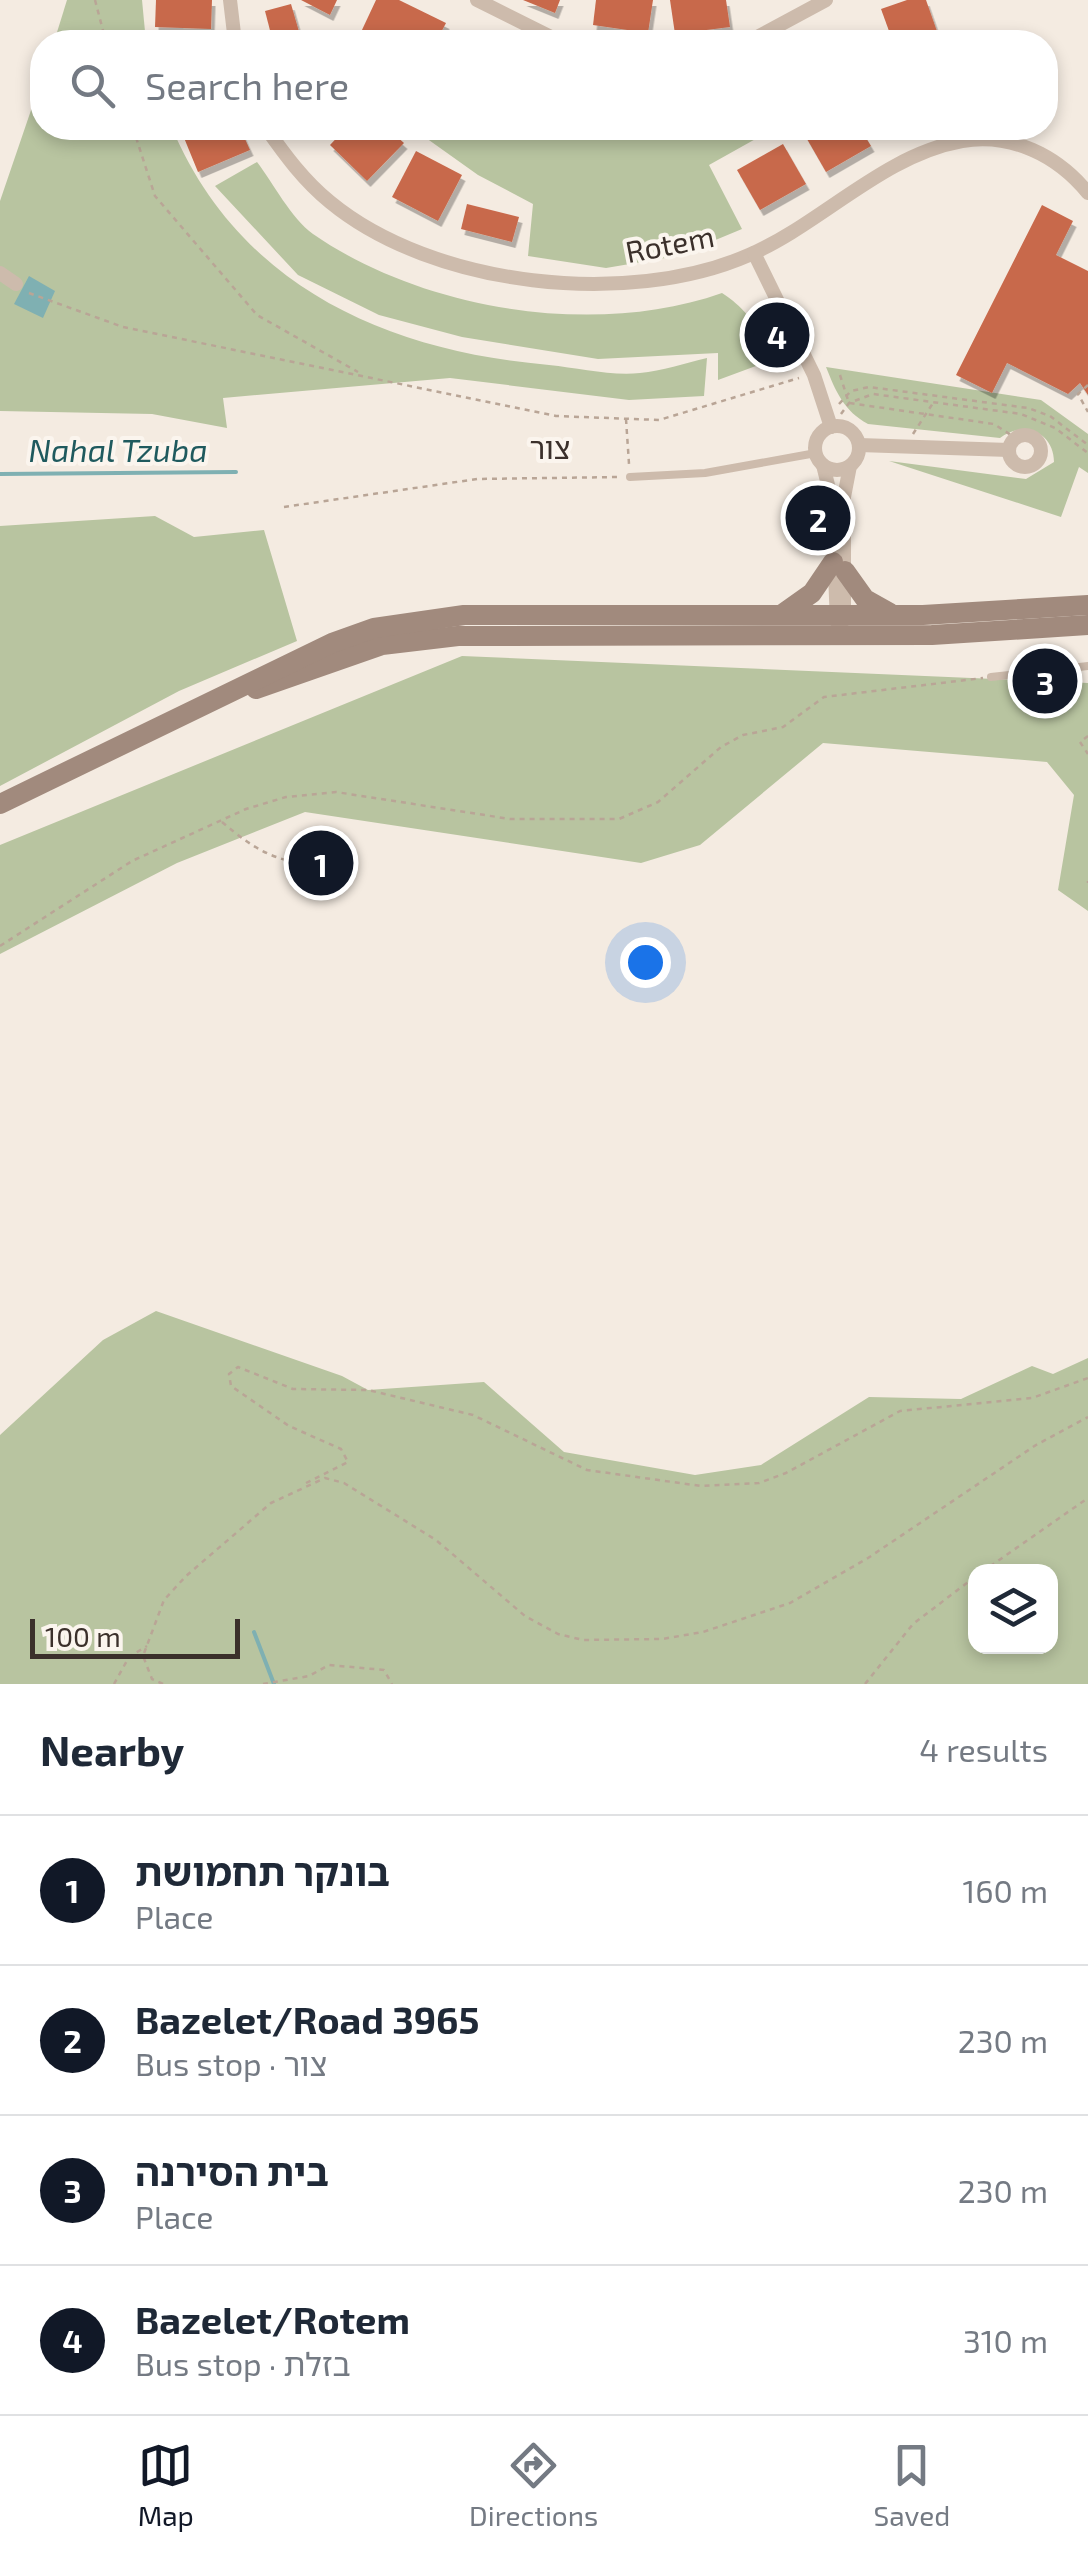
<!DOCTYPE html>
<meta charset="utf-8">
<style>
:root{--surface:#fff;--page:#f6f6f7;--text:#1f2937;--muted:#747a83;--line:#e0e1e3;--accent:#111827}
body{margin:0;font-family:"Exo 2","Noto Sans Hebrew",sans-serif;background:var(--page);color:var(--text)}
.controls{position:absolute;right:30px;bottom:30px;display:grid;overflow:hidden;border-radius:20px;box-shadow:0 5px 15px #0003}
.controls button{width:90px;height:90px;display:grid;place-items:center;padding:0;border:0;border-bottom:2px solid var(--line);background:var(--surface);color:var(--text);font:50px sans-serif}
.scale{position:absolute;left:30px;bottom:25px;width:210px;box-sizing:border-box;padding-left:10px;border:5px solid #3b302b;border-top:0;font-size:28px;line-height:35px;white-space:nowrap;color:#3b302b;-webkit-text-stroke:8px #fbf5ee;paint-order:stroke}
.you{position:absolute;left:645px;top:962px;width:35px;height:35px;margin:-25px;border:8px solid #fff;border-radius:50%;background:#1a73e8;box-shadow:0 0 0 15px #1a73e833}
.badge{display:grid;place-items:center;width:65px;height:65px;border-radius:50%;background:var(--accent);color:#fff;font-size:32px;font-weight:700}
.pin{position:absolute;translate:-50% -50%;border:5px solid #fff;box-shadow:0 2px 10px #0006}
.list{margin:0;padding:0;list-style:none}
h2{display:flex;justify-content:space-between;align-items:center;height:130px;margin:0;padding:0 40px;font-size:42px}
h2 small{font-size:32px;font-weight:400;color:var(--muted)}
.list li{display:grid;grid-template-columns:65px 1fr auto;gap:30px;align-items:center;box-sizing:border-box;height:150px;padding:0 40px;border-top:2px solid var(--line)}
.list b{display:block;font-size:38px;white-space:nowrap}
.list p{margin:0;font-size:32px;white-space:nowrap;color:var(--muted)}
.list em{font-size:32px;font-style:normal;color:var(--muted)}
.icon{flex:none;width:55px;height:55px;fill:none;stroke:currentColor;stroke-width:2;stroke-linecap:round;stroke-linejoin:round}
.map{position:relative;flex:none;width:1088px;height:1684px;overflow:hidden}
.search{position:absolute;background:var(--surface);box-shadow:0 5px 15px #0003;left:30px;right:30px;top:30px;height:110px;display:flex;align-items:center;gap:25px;box-sizing:border-box;padding:0 35px;border-radius:40px;color:var(--muted);font-size:38px}
.sheet{height:730px;background:var(--surface)}
nav{display:flex;justify-content:space-around;align-items:center;box-sizing:border-box;height:140px;border-top:2px solid var(--line);background:var(--surface);font-size:28px;color:var(--muted)}
nav a{display:grid;justify-items:center;gap:5px}
nav .on{color:var(--accent)}
.map>svg:first-child{display:block}
.green{fill:#b8c4a0;fill-rule:evenodd}
.water{fill:#7fb0b2}
.lines{fill:none;stroke-linecap:round;stroke-linejoin:round}
.stream{stroke:#7fb0b2;stroke-width:4}
.building{fill:#c8694b;filter:url(#shadow)}
.path{stroke:#b9a596;stroke-width:2.5;stroke-dasharray:5 5;stroke-linecap:butt}
.service{stroke:#cdbbac;stroke-width:8}
.minor{stroke:#cdbbac;stroke-width:14}
.secondary{stroke:#a18a7d;stroke-width:20}
.labels{text-anchor:middle;stroke-width:8;stroke-linejoin:round;paint-order:stroke}
.street-label{font-size:30px;fill:#3b302b;stroke:#fbf5ee}
.water-label{font-size:32px;font-style:italic;fill:#1f5a5e;stroke:#fbf5ee}
</style>
<div class="map">
<svg width="1088" height="1684" viewBox="0 0 1088 1684">
<defs>
<filter id="shadow"><feDropShadow dx="3.5" dy="6" stdDeviation="0" flood-color="#0004"/></filter>
</defs>
<rect width="100%" height="100%" fill="#f4ebe1"/>
<g class="green">
<path d="M67 0H142L146 42H54Z"/>
<path d="M42 78V128H172C239 286 386 351 549 365 578 368 611 376 640 373 662 371 685 363 707 358L704 396 629 400 450 378 223 398 227 428 152 414 0 411V201Z"/>
<path d="M412 128H775L709 165 742 229 677 256 606 268 528 256 533 204 478 175Z"/>
<path d="M257 162C273 183 291 218 313 234 423 310 595 338 722 293 745 308 755 323 768 347L764 363 718 380V353L598 359 462 337 379 315 298 275 215 186Z"/>
<path d="M826 367 1041 400 1088 434V473L1079 467 1061 517 889 461 1026 479 1054 462C1054 432 1023 420 1000 438L868 424C844 411 836 392 826 367Z"/>
<path d="M155 516 194 537 264 530 297 641 179 691 0 786V526Z"/>
<path d="M462 656 1088 683V911L1058 890 1074 795 1047 762 823 743 700 845 641 863 305 812 177 863 0 954V845Z"/>
<path d="M156 1311 342 1376 368 1390 484 1382 564 1452 695 1475 761 1465 869 1397 961 1399 1032 1366 1053 1374 1088 1358V1684H0V1435L103 1340ZM976 1572H1050V1646H976Z"/>
</g>
<path class="water" d="M29 276 55 291 43 318 14 304Z"/>
<g class="lines">
<g class="stream">
<path d="M0 474 236 472"/>
<path d="M254 1632 274 1684"/>
</g>
</g>
<g class="building">
<path d="M156 0H212L211 29 155 27Z"/>
<path d="M301 0H337L330 15Z"/>
<path d="M376 0H399L446 23 436 42H382L361 32Z"/>
<path d="M523 0H560L555 13Z"/>
<path d="M596 0H653L648 33 593 25Z"/>
<path d="M670 0H726L730 27 675 34Z"/>
<path d="M907 0H926L939 37 922 42H893L881 9Z"/>
<path d="M291 4 302 42H273L265 11Z"/>
<path d="M180 128H240L250 150 198 172Z"/>
<path d="M346 128H387L404 143 367 181 330 145Z"/>
<path d="M811 128H860L871 146 826 172 803 132Z"/>
<path d="M783 144 806 184 760 210 737 170Z"/>
<path d="M416 151 462 175 438 221 392 197Z"/>
<path d="M467 204 519 217 512 242 461 229Z"/>
<path d="M1042 205 1073 221 1056 255 1088 271V395L1080 383 1068 394 1007 363 992 393 956 375Z"/>
</g>
<g class="lines">
<g class="path">
<path d="M95 0 106 42"/>
<path d="M133 128 155 196 257 315 358 372"/>
<path d="M29 293 123 327 556 416 659 420 799 378"/>
<path d="M840 375 849 403 994 424 1014 437"/>
<path d="M1088 385 1078 394 1088 412"/>
<path d="M839 404 851 391 869 387 1028 408 1050 416 1088 445"/>
<path d="M841 414 849 403 873 394 1021 414 1055 428 1088 453"/>
<path d="M626 419 629 464"/>
<path d="M913 434 933 403"/>
<path d="M284 507 477 479 620 477"/>
<path d="M1088 736 1080 742 1088 754"/>
<path d="M222 822C254 849 278 865 321 863"/>
<path d="M1088 881V883"/>
<path d="M0 946 132 861 246 809 286 797 336 792 510 819H619L658 802 721 747 743 735 783 727 824 697 983 678"/>
<path d="M306 1483 348 1462 341 1449 289 1426 231 1386 229 1374 238 1367 293 1389 368 1390 473 1415 587 1470 701 1486 759 1483 786 1473 900 1411 1032 1398 1088 1378"/>
<path d="M982 1572 1088 1498"/>
<path d="M114 1684 129 1657 147 1646"/>
<path d="M163 1684 152 1679 143 1656 164 1600 186 1576 271 1503 325 1478 344 1483 436 1540 525 1616 558 1634 583 1640 662 1639 703 1632 790 1603 868 1558 1036 1445 1088 1417"/>
<path d="M263 1684 309 1676 329 1665 384 1670 392 1684"/>
<path d="M865 1684 913 1624 976 1576"/>
</g>
<g class="service">
<path d="M630 477 705 473 816 453"/>
<path d="M991 677 1088 666"/>
</g>
<g class="minor">
<path d="M230 0 235 42"/>
<path d="M477 0 561 42"/>
<path d="M748 42 826 0"/>
<path d="M266 128C285 155 304 181 330 202 433 287 628 308 749 255 821 224 883 155 962 141 1012 133 1057 155 1088 193"/>
<path d="M754 253 814 375 831 427"/>
<path d="M0 273 16 284"/>
<circle cx="837" cy="448" r="22"/>
<circle cx="1025" cy="451" r="16"/>
<path d="M859 445 1009 450"/>
<path d="M823 465 832 501 837 622"/>
<path d="M844 620V497L850 466"/>
</g>
<g class="secondary">
<path d="M845 571 865 599 890 613"/>
<path d="M781 615 812 593 833 562"/>
<path d="M256 689 382 645 458 636 932 635 1088 625"/>
<path d="M0 804 332 643 374 628 464 615H923L1088 605"/>
</g>
</g>
<g class="labels">
<g class="street-label">
<text transform="translate(670 245) rotate(-11)" y="10">Rotem</text>
<text x="550" y="459">צור</text>
</g>
<g class="water-label">
<text x="118" y="462">Nahal Tzuba</text>
</g>
</g>
</svg>
<div class="controls">
<button><svg class="icon" aria-label="layers" viewBox="0 0 24 24"><path d="M12 4l9 5-9 5-9-5zM3 14l9 5 9-5"/></svg></button>
</div>
<div class="scale">100 m</div>
<div class="you"></div>
<div class="pin badge" style="left:321px;top:863px">1</div>
<div class="pin badge" style="left:818px;top:518px">2</div>
<div class="pin badge" style="left:1045px;top:681px">3</div>
<div class="pin badge" style="left:777px;top:335px">4</div>
<div class="search"><svg class="icon" aria-label="search" viewBox="0 0 24 24"><circle cx="10" cy="10" r="6"/><path d="M15 15l6 6"/></svg>Search here</div>
</div>
<section class="sheet">
<h2>Nearby<small>4 results</small></h2>
<ul class="list">
<li><span class="badge">1</span><div><b>בונקר תחמושת</b><p>Place</p></div><em>160 m</em></li>
<li><span class="badge">2</span><div><b>Bazelet/Road 3965</b><p>Bus stop · צור</p></div><em>230 m</em></li>
<li><span class="badge">3</span><div><b>בית הסירנה</b><p>Place</p></div><em>230 m</em></li>
<li><span class="badge">4</span><div><b>Bazelet/Rotem</b><p>Bus stop · בזלת</p></div><em>310 m</em></li>
</ul>
</section>
<nav>
<a class="on"><svg class="icon" aria-label="map" viewBox="0 0 24 24"><path d="M3 6l6-2 6 2 6-2v14l-6 2-6-2-6 2zM9 4v14M15 6v14"/></svg>Map</a>
<a><svg class="icon" aria-label="directions" viewBox="0 0 24 24"><path d="M12 3l9 9-9 9-9-9zM9 14v-3h6M13 9l2 2-2 2"/></svg>Directions</a>
<a><svg class="icon" aria-label="saved" viewBox="0 0 24 24"><path d="M7 4h10v16l-5-4-5 4z"/></svg>Saved</a>
</nav>
